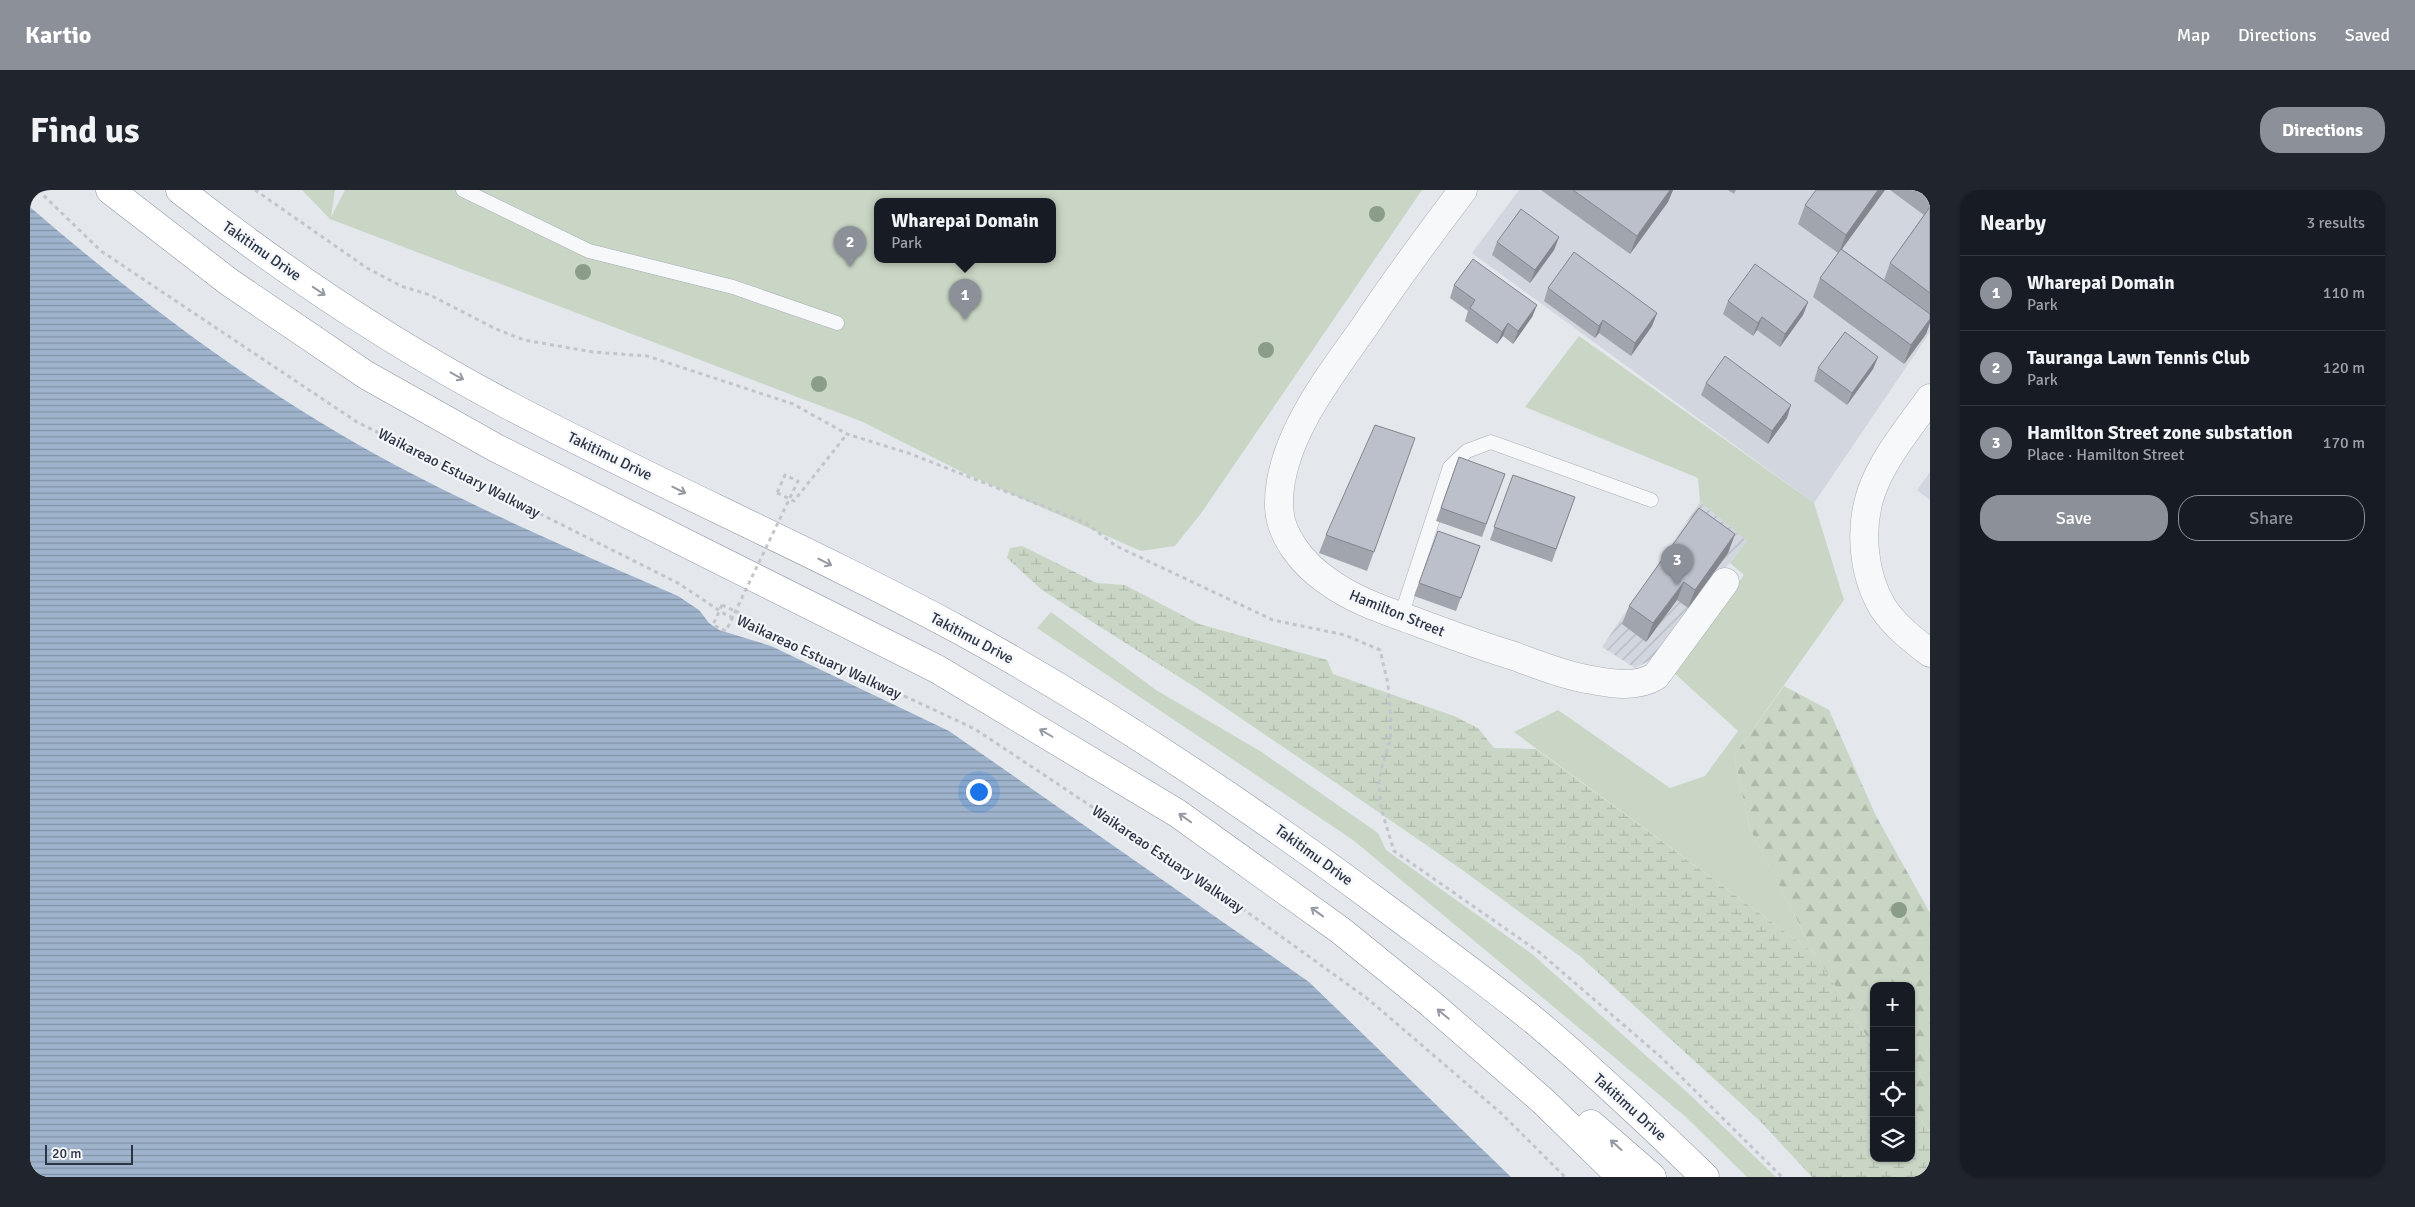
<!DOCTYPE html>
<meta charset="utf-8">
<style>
:root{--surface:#171b24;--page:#20242c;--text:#f1f3f6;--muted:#9ea1a6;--line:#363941;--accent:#8c9099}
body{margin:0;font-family:Signika,sans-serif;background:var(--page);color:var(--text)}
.controls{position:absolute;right:15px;bottom:15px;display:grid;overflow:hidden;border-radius:10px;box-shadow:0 1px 4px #0004}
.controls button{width:45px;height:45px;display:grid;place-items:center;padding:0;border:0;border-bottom:1px solid var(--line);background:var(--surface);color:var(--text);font:25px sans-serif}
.scale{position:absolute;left:15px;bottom:12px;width:88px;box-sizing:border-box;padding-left:5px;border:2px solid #2b3445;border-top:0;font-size:14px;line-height:18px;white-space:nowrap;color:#2b3445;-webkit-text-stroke:4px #f4f6f9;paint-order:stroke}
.you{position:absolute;left:948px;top:601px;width:18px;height:18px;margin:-12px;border:4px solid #fff;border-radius:50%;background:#1a73e8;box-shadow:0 0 0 8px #1a73e833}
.badge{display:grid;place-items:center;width:32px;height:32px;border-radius:50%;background:var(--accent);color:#fff;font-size:16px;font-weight:700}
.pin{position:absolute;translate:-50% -41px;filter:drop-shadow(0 1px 2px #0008)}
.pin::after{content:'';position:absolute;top:26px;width:18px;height:15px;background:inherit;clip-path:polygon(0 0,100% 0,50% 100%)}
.popup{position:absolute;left:844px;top:8px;width:182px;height:65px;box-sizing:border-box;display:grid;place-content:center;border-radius:10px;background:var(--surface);filter:drop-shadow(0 1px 4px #0005);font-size:16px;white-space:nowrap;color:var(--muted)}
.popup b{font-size:19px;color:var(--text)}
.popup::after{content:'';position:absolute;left:50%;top:100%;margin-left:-10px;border:10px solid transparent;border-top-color:var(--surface)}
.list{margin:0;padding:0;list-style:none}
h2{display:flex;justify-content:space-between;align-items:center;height:65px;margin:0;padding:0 20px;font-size:21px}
h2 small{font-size:16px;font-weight:400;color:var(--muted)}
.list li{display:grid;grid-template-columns:32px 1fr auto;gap:15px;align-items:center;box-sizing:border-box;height:75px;padding:0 20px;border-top:1px solid var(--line)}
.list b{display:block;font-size:19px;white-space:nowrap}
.list p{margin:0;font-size:16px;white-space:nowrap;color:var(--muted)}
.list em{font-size:16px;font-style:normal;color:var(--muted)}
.actions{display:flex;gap:10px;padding:15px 20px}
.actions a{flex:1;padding:11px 0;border:1px solid var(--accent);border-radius:20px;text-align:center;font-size:18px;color:var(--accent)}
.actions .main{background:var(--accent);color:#fff}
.icon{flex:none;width:28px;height:28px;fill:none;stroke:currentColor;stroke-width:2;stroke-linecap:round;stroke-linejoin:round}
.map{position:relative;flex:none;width:1900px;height:987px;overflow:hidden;border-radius:20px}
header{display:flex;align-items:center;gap:30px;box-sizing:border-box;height:70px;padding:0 25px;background:var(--accent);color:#fff}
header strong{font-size:24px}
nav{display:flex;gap:28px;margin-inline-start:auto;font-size:18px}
.intro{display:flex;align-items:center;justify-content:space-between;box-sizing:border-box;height:120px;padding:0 30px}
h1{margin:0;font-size:35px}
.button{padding:12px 22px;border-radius:20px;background:var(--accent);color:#fff;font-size:18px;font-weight:700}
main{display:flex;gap:30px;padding:0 30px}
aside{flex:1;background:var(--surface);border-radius:20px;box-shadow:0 1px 4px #0004}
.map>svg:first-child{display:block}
.built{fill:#d2d6de}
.industrial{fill:url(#industrial-furrows)}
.green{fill:#c9d6c5;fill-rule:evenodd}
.forest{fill:url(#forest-firs)}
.wetland{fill:url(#wetland-marsh)}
.water{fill:url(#water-rules)}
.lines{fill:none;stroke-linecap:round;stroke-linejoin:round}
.service-casing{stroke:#a9aeb7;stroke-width:15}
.minor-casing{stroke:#a9aeb7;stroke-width:29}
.trunk-casing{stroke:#8b94a3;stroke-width:29}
.path{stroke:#c2c5cb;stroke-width:3;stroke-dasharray:4 4;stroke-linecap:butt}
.service{stroke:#f7f8fa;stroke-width:14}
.minor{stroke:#f7f8fa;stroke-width:28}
.trunk{stroke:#fff;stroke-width:28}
.path-bridge{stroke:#c2c5cb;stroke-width:3;stroke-dasharray:4 4;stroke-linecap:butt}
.tree{fill:#899d89}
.wall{fill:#a1a5ae}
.shaded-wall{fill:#83868d}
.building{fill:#bbc0ca;stroke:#83868d}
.oneway{stroke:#959aa2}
.labels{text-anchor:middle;stroke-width:4.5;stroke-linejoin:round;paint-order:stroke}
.street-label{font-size:15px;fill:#2b3445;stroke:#f4f6f9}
</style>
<header>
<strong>Kartio</strong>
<nav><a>Map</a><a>Directions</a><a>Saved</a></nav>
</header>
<div class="intro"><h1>Find us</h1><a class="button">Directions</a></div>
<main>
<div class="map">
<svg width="1900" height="987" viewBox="0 0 1900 987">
<defs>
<pattern id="industrial-furrows" width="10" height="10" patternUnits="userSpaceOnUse" patternTransform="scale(1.25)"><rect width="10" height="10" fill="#d2d6de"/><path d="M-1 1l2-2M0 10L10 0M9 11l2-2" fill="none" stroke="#b4b8c0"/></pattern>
<pattern id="forest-firs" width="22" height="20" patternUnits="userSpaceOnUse" patternTransform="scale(1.25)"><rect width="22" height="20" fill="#c9d6c5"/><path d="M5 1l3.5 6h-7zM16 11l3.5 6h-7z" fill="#adb8ab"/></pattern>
<pattern id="wetland-marsh" width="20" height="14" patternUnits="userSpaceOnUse" patternTransform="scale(1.25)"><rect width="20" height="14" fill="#c9d6c5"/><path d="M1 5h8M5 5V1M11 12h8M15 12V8" fill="none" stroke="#adb8ab"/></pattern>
<pattern id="water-rules" width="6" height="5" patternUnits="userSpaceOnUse" patternTransform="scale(1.25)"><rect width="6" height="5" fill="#9fb4cc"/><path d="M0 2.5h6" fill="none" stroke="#8293a7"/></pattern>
</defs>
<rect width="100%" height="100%" fill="#e4e7ec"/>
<g class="built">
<path d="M1489 0H1900V142L1784 313 1442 63Z"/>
<path d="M1900 282V310L1887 300Z"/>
</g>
<path class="industrial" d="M1670 312 1717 351 1625 468 1605 478 1572 457Z"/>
<g class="green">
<path d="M272 0H305L301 27 315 0H1392L1172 322 1145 356 1111 361 934 283 833 232 300 29ZM848 11H1022V69H848Z"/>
<path d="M1549 146 1784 313 1814 410 1704 566 1720 639 1785 764 1484 542 1528 520 1640 598 1675 586 1708 541 1644 483 1714 385 1700 373 1717 351 1670 312 1668 288 1495 217Z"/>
<path d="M1021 422 1126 500 1230 561 1348 643 1356 660 1502 764 1658 903 1746 987H1717L1656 927 1323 650 1007 438Z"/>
</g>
<path class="forest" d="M1754 496 1799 520 1846 626 1900 723V942L1881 916V796H1844V858L1785 764 1720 639 1704 566Z"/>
<path class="wetland" d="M992 356 1067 393 1095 395 1169 434 1297 470 1303 484 1424 526 1448 538 1464 558 1506 559 1785 764 1844 858V968H1881V916L1900 942V987H1782L1729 930 1551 767 1431 679 1312 597 1165 497 1012 400 977 368 980 358Z"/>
<path class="water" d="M0 17C89 94 184 167 285 229 400 300 525 352 648 406L669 420 679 433 689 440 741 456 919 541 1279 792 1481 987H0Z"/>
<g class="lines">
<g class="service-casing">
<g id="service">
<path d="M433 0 559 61 703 97 807 133"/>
<path d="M1371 426 1420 277 1437 261 1461 252 1621 310"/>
</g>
</g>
<g class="minor-casing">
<g id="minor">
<path d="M1433 0C1399 45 1366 89 1335 136 1299 187 1247 252 1249 317 1250 346 1273 374 1296 390 1323 410 1353 420 1384 431 1416 443 1448 455 1481 465 1507 474 1535 486 1562 490 1583 494 1607 498 1626 486L1695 392"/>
<path d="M1900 208C1879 238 1853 268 1841 303 1829 339 1833 385 1853 418 1865 436 1883 450 1900 463"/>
</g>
</g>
<g class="trunk-casing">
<g id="trunk">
<path d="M80 0 199 92 336 185 466 258 907 479 1147 623 1310 740 1400 813 1513 911 1591 987"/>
<path d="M150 0C253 81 364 155 480 216 628 294 783 361 931 441 1079 522 1217 615 1353 716 1404 754 1457 792 1506 832 1564 881 1620 934 1675 987"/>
<path d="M1561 934 1622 987"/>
</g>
</g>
<g class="path">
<path d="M8 0 71 61 327 232 648 393 696 425 718 433 945 539 1181 696 1338 809 1472 924 1535 987"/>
<path d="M225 0 337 78 371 96 400 105 466 139 494 150 563 162 617 166 763 214 817 244 881 264 1056 333 1086 356 1243 430 1315 445 1350 460 1358 494 1361 531 1360 550 1351 580 1349 594 1351 618 1364 661 1509 762 1632 868 1752 987"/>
<path d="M747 303 764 311 817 244"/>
<path d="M692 415 709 423V430"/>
</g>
<use href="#service" class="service"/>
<use href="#minor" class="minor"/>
<use href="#trunk" class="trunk"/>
<path class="path-bridge" d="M692 415 683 435 696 441 768 291 755 285 747 303"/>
</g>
<g class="tree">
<circle cx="1347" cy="24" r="8"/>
<circle cx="553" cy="82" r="8"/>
<circle cx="1236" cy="160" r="8"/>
<circle cx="789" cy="194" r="8"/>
<circle cx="1869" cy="720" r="8"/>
</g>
<g class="wall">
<path d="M1511 0H1643L1638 12 1600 64Z"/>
<path d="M1698 0H1706L1704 4Z"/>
<path d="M1855 0 1812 59 1854 90 1860 73 1894 25 1860 0H1900V133L1896 144 1874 174 1783 107 1790 88 1808 63 1768 34 1775 15Z"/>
<path d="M1529 47 1524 60 1500 93 1462 65 1467 52Z"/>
<path d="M1424 95 1507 115 1502 127 1483 154 1473 146 1467 154 1435 131 1438 121 1420 108Z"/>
<path d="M1518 98 1627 123 1622 136 1601 166 1569 143 1565 148 1514 111Z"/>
<path d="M1698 111 1778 112 1773 125 1750 157 1727 140 1723 146 1693 124Z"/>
<path d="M1848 167 1843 179 1817 215 1784 191 1788 178Z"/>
<path d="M1676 193 1757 228 1738 254 1671 205Z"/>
<path d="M1385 248 1337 381 1289 363 1296 345Z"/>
<path d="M1429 267 1475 284 1452 347 1406 331Z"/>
<path d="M1483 285 1545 307 1522 372 1460 350Z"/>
<path d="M1408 341 1450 356 1426 421 1384 406Z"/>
<path d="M1705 344 1698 363 1658 418 1647 410 1616 452 1592 434 1599 416Z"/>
</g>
<g class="shaded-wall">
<path d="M1640 0H1643L1638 12 1600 64 1607 46Z"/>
<path d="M1848 0H1855L1809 63 1816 45Z"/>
<path d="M1529 47 1524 60 1500 93 1505 80Z"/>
<path d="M1778 112 1773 125 1750 157 1755 144Z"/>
<path d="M1507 115 1502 127 1483 154 1488 141Z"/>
<path d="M1627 123 1622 136 1601 166 1605 153Z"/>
<path d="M1732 127 1727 140 1723 146 1728 133Z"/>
<path d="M1900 129V133L1896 144 1874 174 1881 155Z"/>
<path d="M1573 130 1569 143 1565 148 1569 136Z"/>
<path d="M1478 133 1473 146 1467 154 1472 142Z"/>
<path d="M1848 167 1843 179 1817 215 1822 203Z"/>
<path d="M1761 215 1757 228 1738 254 1742 241Z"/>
<path d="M1705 344 1698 363 1658 418 1665 400Z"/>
<path d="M1654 392 1647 410 1616 452 1623 433Z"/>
</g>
<g class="building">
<path d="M1543 0H1640L1607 46Z"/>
<path d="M1786 0H1848L1816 45 1775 15Z"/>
<path d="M1892 0H1900V6Z"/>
<path d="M1900 17V103L1860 73Z"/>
<path d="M1491 19 1529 47 1505 80 1467 52Z"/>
<path d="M1811 59 1900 124V129L1881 155 1790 88Z"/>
<path d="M1544 62 1627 123 1605 153 1573 130 1569 136 1518 98Z"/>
<path d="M1443 69 1507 115 1488 141 1478 133 1472 142 1440 118 1445 110 1424 95Z"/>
<path d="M1725 74 1778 112 1755 144 1732 127 1728 133 1698 111Z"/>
<path d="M1815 142 1848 167 1822 203 1788 178Z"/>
<path d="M1695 166 1761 215 1742 241 1676 193Z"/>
<path d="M1345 235 1385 248 1344 362 1296 345Z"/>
<path d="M1429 267 1475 284 1456 334 1411 318Z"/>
<path d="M1483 285 1545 307 1526 359 1464 337Z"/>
<path d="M1669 318 1705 344 1665 400 1654 392 1623 433 1599 416Z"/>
<path d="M1408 341 1450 356 1431 408 1389 393Z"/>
</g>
<defs><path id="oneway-shaft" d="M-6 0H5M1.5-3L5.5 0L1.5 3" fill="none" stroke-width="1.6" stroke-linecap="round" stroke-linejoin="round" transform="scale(1.25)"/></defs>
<g class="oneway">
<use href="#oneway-shaft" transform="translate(289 101) rotate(34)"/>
<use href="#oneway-shaft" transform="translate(427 186) rotate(29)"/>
<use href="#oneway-shaft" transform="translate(649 300) rotate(26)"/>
<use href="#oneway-shaft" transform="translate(795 372) rotate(27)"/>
<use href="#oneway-shaft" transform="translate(1016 543) rotate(-150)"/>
<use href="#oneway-shaft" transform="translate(1155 628) rotate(-145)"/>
<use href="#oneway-shaft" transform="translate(1287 722) rotate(-144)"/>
<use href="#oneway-shaft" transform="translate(1413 824) rotate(-140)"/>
<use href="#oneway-shaft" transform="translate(1586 955) rotate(-138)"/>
</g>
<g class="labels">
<g class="street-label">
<text transform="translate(232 61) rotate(35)" y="5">Takitimu Drive</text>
<text transform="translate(580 266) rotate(26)" y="5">Takitimu Drive</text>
<text transform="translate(429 283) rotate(27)" y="5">Waikareao Estuary Walkway</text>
<text transform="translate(1367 423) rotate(22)" y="5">Hamilton Street</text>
<text transform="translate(942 448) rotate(28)" y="5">Takitimu Drive</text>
<text transform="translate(789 467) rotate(25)" y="5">Waikareao Estuary Walkway</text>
<text transform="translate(1284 665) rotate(36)" y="5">Takitimu Drive</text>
<text transform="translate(1138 669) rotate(34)" y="5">Waikareao Estuary Walkway</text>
<text transform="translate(1600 917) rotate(42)" y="5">Takitimu Drive</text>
</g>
</g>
</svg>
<div class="controls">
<button>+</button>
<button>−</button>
<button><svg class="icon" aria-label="locate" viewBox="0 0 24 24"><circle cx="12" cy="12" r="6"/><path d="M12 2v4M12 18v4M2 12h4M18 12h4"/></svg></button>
<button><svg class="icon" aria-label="layers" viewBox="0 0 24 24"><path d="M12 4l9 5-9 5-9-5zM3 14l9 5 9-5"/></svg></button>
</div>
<div class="scale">20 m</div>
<div class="you"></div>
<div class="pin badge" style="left:935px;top:130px">1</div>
<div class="popup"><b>Wharepai Domain</b>Park</div>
<div class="pin badge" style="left:820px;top:77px">2</div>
<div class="pin badge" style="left:1647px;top:395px">3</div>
</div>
<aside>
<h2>Nearby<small>3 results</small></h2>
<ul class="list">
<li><span class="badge">1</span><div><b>Wharepai Domain</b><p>Park</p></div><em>110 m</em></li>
<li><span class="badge">2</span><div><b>Tauranga Lawn Tennis Club</b><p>Park</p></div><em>120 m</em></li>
<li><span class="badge">3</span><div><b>Hamilton Street zone substation</b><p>Place · Hamilton Street</p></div><em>170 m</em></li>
</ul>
<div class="actions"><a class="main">Save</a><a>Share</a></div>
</aside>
</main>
